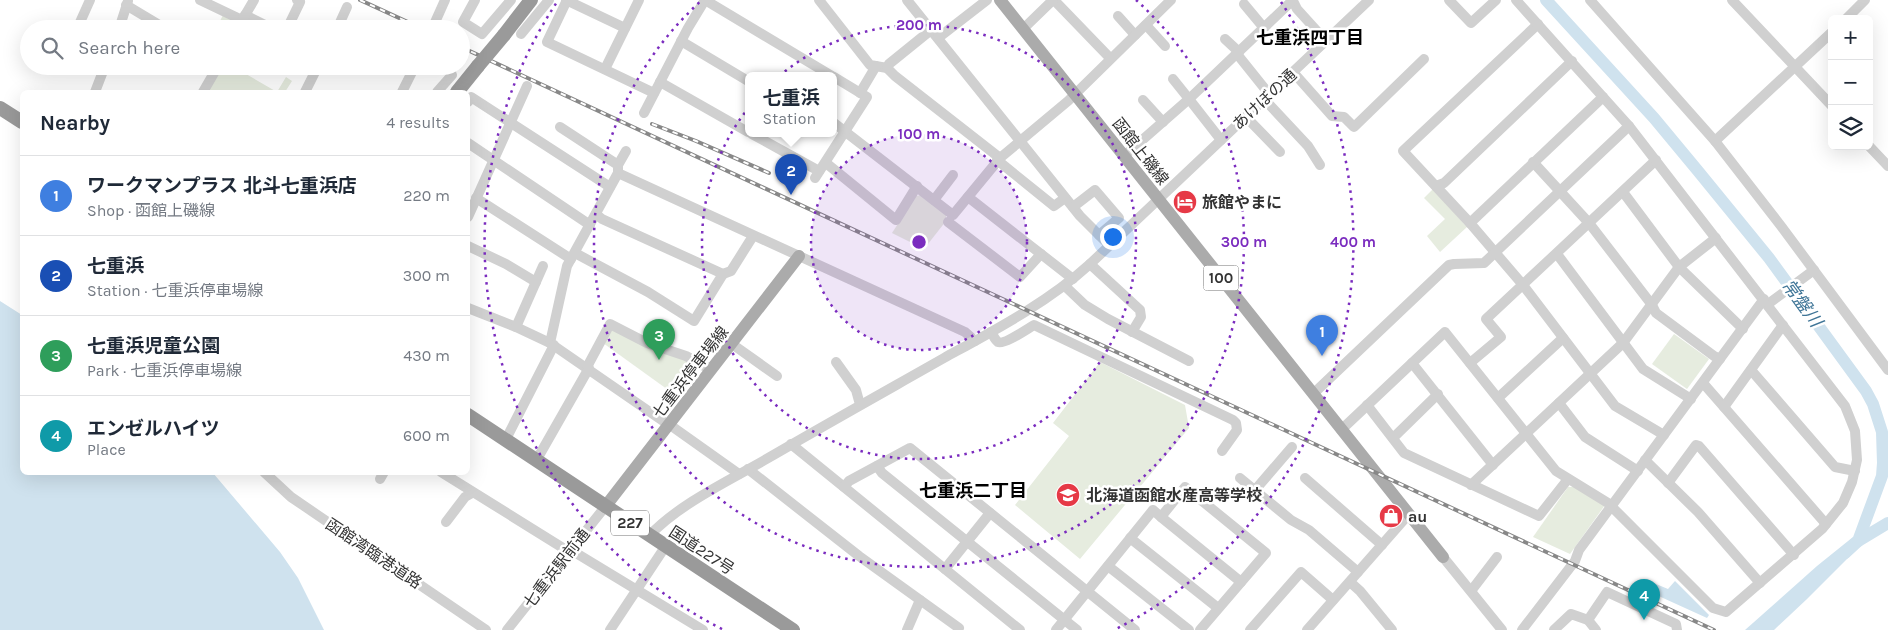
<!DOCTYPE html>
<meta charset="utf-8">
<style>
:root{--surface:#fff;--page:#f2f2f3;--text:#1f2937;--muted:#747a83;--line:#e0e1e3;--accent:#e63946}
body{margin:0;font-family:Karla,"Noto Sans JP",sans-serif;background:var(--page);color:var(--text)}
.controls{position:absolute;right:15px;top:15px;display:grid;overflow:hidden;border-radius:8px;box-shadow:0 5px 20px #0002}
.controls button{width:45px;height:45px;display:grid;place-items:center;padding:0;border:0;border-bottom:1px solid var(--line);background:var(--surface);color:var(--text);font:25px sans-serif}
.you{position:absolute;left:1112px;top:236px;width:18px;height:18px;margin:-12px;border:4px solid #fff;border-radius:50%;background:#1a73e8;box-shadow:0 0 0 8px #1a73e833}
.badge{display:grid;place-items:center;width:32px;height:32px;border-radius:50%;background:var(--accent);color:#fff;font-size:16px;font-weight:700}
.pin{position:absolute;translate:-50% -41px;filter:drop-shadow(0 1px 2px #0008)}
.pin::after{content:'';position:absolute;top:26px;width:18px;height:15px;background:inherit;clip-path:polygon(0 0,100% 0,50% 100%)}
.popup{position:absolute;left:745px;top:72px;width:92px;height:65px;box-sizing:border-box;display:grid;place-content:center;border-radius:8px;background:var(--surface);filter:drop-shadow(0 1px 4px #0005);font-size:16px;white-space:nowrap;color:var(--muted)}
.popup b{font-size:19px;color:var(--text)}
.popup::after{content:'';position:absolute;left:50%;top:100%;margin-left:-10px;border:10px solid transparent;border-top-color:var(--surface)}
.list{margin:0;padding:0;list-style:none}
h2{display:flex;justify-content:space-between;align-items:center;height:65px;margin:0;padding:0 20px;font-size:21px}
h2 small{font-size:16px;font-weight:400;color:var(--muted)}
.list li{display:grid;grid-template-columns:32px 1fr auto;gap:15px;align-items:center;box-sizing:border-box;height:80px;padding:0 20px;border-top:1px solid var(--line)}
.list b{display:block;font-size:19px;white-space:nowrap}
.list p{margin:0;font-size:16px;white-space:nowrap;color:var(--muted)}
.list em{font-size:16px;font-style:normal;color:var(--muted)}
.icon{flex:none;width:28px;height:28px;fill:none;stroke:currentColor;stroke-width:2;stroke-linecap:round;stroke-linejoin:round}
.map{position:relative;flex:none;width:1888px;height:630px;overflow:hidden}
.search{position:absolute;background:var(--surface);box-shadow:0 5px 20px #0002;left:20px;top:20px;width:450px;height:55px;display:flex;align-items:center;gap:12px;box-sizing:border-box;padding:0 18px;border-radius:28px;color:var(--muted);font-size:19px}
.panel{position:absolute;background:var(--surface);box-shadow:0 5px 20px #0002;left:20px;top:90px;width:450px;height:385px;border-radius:8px}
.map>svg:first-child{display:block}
.green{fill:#e6ecdf}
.water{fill:#cfe2ee}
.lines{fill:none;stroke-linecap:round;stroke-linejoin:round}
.river{stroke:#cfe2ee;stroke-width:12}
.minor{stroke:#d0d0d0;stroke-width:10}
.major{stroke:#ababab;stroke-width:12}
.highway{stroke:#9a9a9a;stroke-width:14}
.rail-casing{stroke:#888;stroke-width:4}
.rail{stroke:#fff;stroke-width:2;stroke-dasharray:5.5;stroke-linecap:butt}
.highway-bridge{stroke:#9a9a9a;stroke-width:14}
.ring{fill:none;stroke:#7b2cbf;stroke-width:2.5;stroke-dasharray:2.5 5}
.labels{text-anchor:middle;stroke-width:5;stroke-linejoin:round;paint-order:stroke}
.shield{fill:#fff;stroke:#707070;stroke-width:1}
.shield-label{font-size:15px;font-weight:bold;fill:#333}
.street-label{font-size:16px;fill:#333;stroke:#fff}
.poi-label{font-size:16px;font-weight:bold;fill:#333;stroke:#fff;text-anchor:start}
.neighbourhood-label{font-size:18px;font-weight:bold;fill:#000;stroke:#fff}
.water-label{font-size:18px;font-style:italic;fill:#3f7597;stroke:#fff}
.centre{fill:#7b2cbf;stroke:#fff;stroke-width:2.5}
.ring-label{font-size:15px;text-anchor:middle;font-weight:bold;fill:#7b2cbf;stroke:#fff;stroke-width:5;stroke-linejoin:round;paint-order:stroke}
</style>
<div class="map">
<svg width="1888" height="630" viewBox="0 0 1888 630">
<rect width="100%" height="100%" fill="#fff"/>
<g class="green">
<path d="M223 15 231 19 233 25 231 29H216Z"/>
<path d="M222 66H232L277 92 286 77 292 81 285 92H206Z"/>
<path d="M1433 189 1467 227 1440 252 1427 236 1445 219 1424 198Z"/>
<path d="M921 195 946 215V221L924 249 892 233 916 196Z"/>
<path d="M612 328 693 362 671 392 603 343Z"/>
<path d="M1674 334 1709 359 1687 389 1652 364Z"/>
<path d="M1100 362 1185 405 1189 428 1080 559 1015 505 1069 436 1053 423Z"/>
<path d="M1568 487H1574L1605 505 1570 554 1533 537Z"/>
</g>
<g class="water">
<path d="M0 301 22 315V472L213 473 280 552 298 578 324 630H0Z"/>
<path d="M1853 537 1861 545 1807 599 1774 630H1745L1817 566Z"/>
<path d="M1675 581 1709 615 1707 618 1652 593 1656 584 1668 589Z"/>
</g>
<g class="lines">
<g class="river">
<path d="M1546 0 1654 118 1698 171 1769 258 1866 391 1873 404 1882 432 1883 463 1882 476 1858 541 1845 553"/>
<path d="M1858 541 1888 523"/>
</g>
<g class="minor">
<path d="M200 0 242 20"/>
<path d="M475 0 463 22 482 34 511 0"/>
<path d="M566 0 625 28"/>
<path d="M567 0 547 42 654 93"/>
<path d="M705 0 832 76"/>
<path d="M819 0 870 65 887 68 895 76 1000 158"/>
<path d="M907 0 1080 216 1109 245"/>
<path d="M1054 0 1110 58"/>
<path d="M1449 0 1471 23 1496 0"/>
<path d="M1590 0 1715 141 1781 226 1888 370"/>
<path d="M1732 0 1832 106"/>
<path d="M1293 1 1297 9 1326 41"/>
<path d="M1244 4 1264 28"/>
<path d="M126 5 166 29"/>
<path d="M245 15 273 29"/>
<path d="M1118 16 1135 35"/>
<path d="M1846 19 1865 0"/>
<path d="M1538 24 1403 151 1470 223 1523 285 1615 406 1664 435"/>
<path d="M1146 25 1165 46"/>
<path d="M77 29 90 0"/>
<path d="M119 29 128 1"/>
<path d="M237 29 254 0"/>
<path d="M287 29 300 2 297 0"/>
<path d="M337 29 347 7"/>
<path d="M432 29 445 0"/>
<path d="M1023 29 1053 0"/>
<path d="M521 34 549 0"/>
<path d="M938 38 987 0"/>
<path d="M1225 39 1239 52"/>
<path d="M681 41 748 81"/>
<path d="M1237 54 1269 94"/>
<path d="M887 68 889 64 931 30"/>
<path d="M605 69 639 0"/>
<path d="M1293 72 1332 116 1344 117 1354 127 1424 59"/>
<path d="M1173 79 1189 99"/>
<path d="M660 82 748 132"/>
<path d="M95 92 105 66"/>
<path d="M203 92 218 66"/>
<path d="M305 92 318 66"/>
<path d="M402 92 415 66"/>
<path d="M437 92 452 75"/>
<path d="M860 93 876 66"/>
<path d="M1189 99 1221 140"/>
<path d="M1264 99 1308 146 1320 165"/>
<path d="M1143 100 1163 122"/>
<path d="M468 102 471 97 610 187"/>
<path d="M644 113 688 28 705 0"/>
<path d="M1246 117 1280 152"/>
<path d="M834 123 953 215 1000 158 1068 101 1171 0"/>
<path d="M752 134 819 171"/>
<path d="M1715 141 1832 32"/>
<path d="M468 143 590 225"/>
<path d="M1869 146 1888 166"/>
<path d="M1124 156 1189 99 1293 0"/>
<path d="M997 160 1054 206 1065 198"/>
<path d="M1533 162 1589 223 1652 305 1656 313 1714 356 1720 359"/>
<path d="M826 163 896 220 917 186"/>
<path d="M618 165 626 151"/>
<path d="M618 173 965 332 975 341"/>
<path d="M815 178 867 97 834 77"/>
<path d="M1436 186 1444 183 1572 61"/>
<path d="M1623 192 1679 267 1743 329"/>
<path d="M968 197 1073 279"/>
<path d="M476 198 571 259"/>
<path d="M934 200 953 175"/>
<path d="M1073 207 1095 190 1119 218 1099 235"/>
<path d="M468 217 527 86"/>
<path d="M948 222 1020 277 1041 254"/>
<path d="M1470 223 1603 97"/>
<path d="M468 246 506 264 536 282"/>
<path d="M575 253 648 292 694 321 723 274 602 219 596 214"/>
<path d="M1557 254 1643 369 1691 399"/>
<path d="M1090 264 1140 310 1141 317 1132 332"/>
<path d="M723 274 731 271 753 236"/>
<path d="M1065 286 1085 305 1108 319 1189 361"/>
<path d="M1768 304 1814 270"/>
<path d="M468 308 516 327 550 343 663 421"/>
<path d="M516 327 543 266"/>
<path d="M991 332C993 335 995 340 998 342 1004 345 1027 329 1034 325L1233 420 1236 423 1237 430 1222 451"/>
<path d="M550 343 567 266 618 173V165L560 127"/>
<path d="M732 344 777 376"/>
<path d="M836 362 856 390 859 401"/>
<path d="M1412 363 1493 465"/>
<path d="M1470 363 1501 337 1486 319 1656 160"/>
<path d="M587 367 610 324 647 343 686 356 706 367"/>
<path d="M1751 370 1835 467 1855 471"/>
<path d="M1703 383 1826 524"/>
<path d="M1313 394 1449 265 1454 264 1484 263 1629 126"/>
<path d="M1498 398 1563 338"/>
<path d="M1559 403 1585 437 1638 471"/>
<path d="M1367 405 1404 453 1539 516 1568 479"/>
<path d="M1724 407 1783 325"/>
<path d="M670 425 739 474"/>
<path d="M1341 430 1445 332 1556 471 1608 503 1713 608 1726 612 1822 529 1843 503 1852 482 1857 460 1855 431 1845 406 1629 126 1516 0"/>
<path d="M1393 438 1438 394"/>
<path d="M505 441 554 345"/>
<path d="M791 444 1020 630"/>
<path d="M1645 460 1698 512 1760 583"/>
<path d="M536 461 589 368"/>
<path d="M877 466 882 473 1077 630"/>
<path d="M748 469 859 556 959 628 958 630"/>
<path d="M264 472 291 497 486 630"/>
<path d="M441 472 563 548 571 550 703 630"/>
<path d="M1240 478 1291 520 1309 530 1358 572"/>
<path d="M1305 478 1382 545"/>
<path d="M380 479 384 472"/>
<path d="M1668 483 1696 445 1699 446 1794 555"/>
<path d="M1471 485 1623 343 1679 267 1716 238"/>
<path d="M844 487 849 481 910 448 1135 630"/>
<path d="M1255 490 1292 447"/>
<path d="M1161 517 1241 582"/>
<path d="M446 522 465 497 472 493"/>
<path d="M649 536C678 505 726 482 763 461 823 426 884 392 944 358 995 330 1047 303 1090 264L1369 0"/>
<path d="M1130 538 1218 608"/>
<path d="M1443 557 1502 630"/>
<path d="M1108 566 1189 630"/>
<path d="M945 569 990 513"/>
<path d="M1350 582 1360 591 1392 630"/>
<path d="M1471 591 1497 557"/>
<path d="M1588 620 1607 592 1676 624 1677 630"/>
<path d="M507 630 605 507"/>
<path d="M610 630 665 547"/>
<path d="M907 630 920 600"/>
<path d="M1056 630 1153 510 1161 517 1185 487 1266 553 1200 630"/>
<path d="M1250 630 1301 572 1333 600"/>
<path d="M1307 630 1409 514"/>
<path d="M1522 630 1575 561 1579 550 1764 299"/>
<path d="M1554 630 1571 614 1588 620 1596 630"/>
</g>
<g class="major">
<path d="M1000 0 1443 557"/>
<path d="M605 507 799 256"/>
</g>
<g class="highway">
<path d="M504 35 531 0"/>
<path d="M457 92 478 66"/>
<path d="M0 108 22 122"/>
<path d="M468 415 793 630"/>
</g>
<g class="rail-casing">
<g id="rail">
<path d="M360 0 423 29"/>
<path d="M461 47 1714 630"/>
<path d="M652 124 696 141 769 173"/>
</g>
</g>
<use href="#rail" class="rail"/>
<path class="highway-bridge" d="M478 66 504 35"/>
</g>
<circle cx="919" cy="242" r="108" fill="#7b2cbf" fill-opacity=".12"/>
<g class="ring">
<circle cx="919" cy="242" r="108"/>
<circle cx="919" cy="242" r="217"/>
<path d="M1136 0A325 325 0 1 1 702 0"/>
<path d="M722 629A434 434 0 0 1 557 2M1281 2A434 434 0 0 1 1116 629"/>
</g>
<defs>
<g id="hotel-disc" transform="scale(1.25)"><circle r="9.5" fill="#e63946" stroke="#fff"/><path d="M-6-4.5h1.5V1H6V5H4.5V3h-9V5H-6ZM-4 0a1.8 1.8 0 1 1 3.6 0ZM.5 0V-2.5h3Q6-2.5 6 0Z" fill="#fff"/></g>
<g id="school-disc" transform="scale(1.25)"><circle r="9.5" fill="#e63946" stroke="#fff"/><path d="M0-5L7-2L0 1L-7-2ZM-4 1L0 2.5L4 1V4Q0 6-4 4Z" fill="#fff"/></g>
<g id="shop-disc" transform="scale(1.25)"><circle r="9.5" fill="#e63946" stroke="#fff"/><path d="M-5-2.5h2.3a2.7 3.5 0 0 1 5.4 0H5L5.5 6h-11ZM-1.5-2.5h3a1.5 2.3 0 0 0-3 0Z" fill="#fff"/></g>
</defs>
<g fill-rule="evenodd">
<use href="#hotel-disc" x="1185" y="202"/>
<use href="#school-disc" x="1068" y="495"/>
<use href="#shop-disc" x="1391" y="516"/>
</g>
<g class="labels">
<g class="shield">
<rect x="1203.5" y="265.5" width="35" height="25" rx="4"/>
<rect x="611" y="510.5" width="38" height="25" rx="4"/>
</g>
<g class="shield-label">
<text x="1221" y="283">100</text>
<text x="630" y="528">227</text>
</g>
<g class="street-label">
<text transform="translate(1264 99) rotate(-43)" y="6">あけぼの通</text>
<text transform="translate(1141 151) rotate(52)" y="6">函館上磯線</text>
<text transform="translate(690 372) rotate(-52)" y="6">七重浜停車場線</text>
<text transform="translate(702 550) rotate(33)" y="6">国道227号</text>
<text transform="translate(374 553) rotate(34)" y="6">函館湾臨港道路</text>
<text transform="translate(556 568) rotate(-52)" y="6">七重浜駅前通</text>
</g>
<g class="poi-label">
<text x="1202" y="208">旅館やまに</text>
<text x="1086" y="501">北海道函館水産高等学校</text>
<text x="1408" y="522">au</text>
</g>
<g class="neighbourhood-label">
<text x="1310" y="44">七重浜四丁目</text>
<text x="973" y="497">七重浜二丁目</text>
</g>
<g class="water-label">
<text transform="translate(1802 303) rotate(54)" y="6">常盤川</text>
</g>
</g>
<circle cx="919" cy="242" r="8" class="centre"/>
<g class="ring-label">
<text x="919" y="30">200 m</text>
<text x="919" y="139">100 m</text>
<text x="1244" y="247">300 m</text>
<text x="1353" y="247">400 m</text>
</g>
</svg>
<div class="controls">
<button>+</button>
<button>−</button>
<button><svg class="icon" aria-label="layers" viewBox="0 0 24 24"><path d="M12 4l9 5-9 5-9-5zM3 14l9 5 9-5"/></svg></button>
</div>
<div class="you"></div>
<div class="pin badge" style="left:1322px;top:356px;background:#3f7fe0">1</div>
<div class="pin badge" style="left:791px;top:195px;background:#1a4fb4">2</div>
<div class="popup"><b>七重浜</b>Station</div>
<div class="pin badge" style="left:659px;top:360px;background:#2e9e5b">3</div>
<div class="pin badge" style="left:1644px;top:620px;background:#0f9aa8">4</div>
<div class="search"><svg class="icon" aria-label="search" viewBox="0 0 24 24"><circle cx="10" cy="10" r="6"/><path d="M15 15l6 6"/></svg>Search here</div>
<section class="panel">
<h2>Nearby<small>4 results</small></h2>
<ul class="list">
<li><span class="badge" style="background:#3f7fe0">1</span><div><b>ワークマンプラス 北斗七重浜店</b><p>Shop · 函館上磯線</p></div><em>220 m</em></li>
<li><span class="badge" style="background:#1a4fb4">2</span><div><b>七重浜</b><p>Station · 七重浜停車場線</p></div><em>300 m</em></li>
<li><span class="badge" style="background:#2e9e5b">3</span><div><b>七重浜児童公園</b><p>Park · 七重浜停車場線</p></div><em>430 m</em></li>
<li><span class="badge" style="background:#0f9aa8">4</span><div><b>エンゼルハイツ</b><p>Place</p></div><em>600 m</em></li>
</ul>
</section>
</div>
